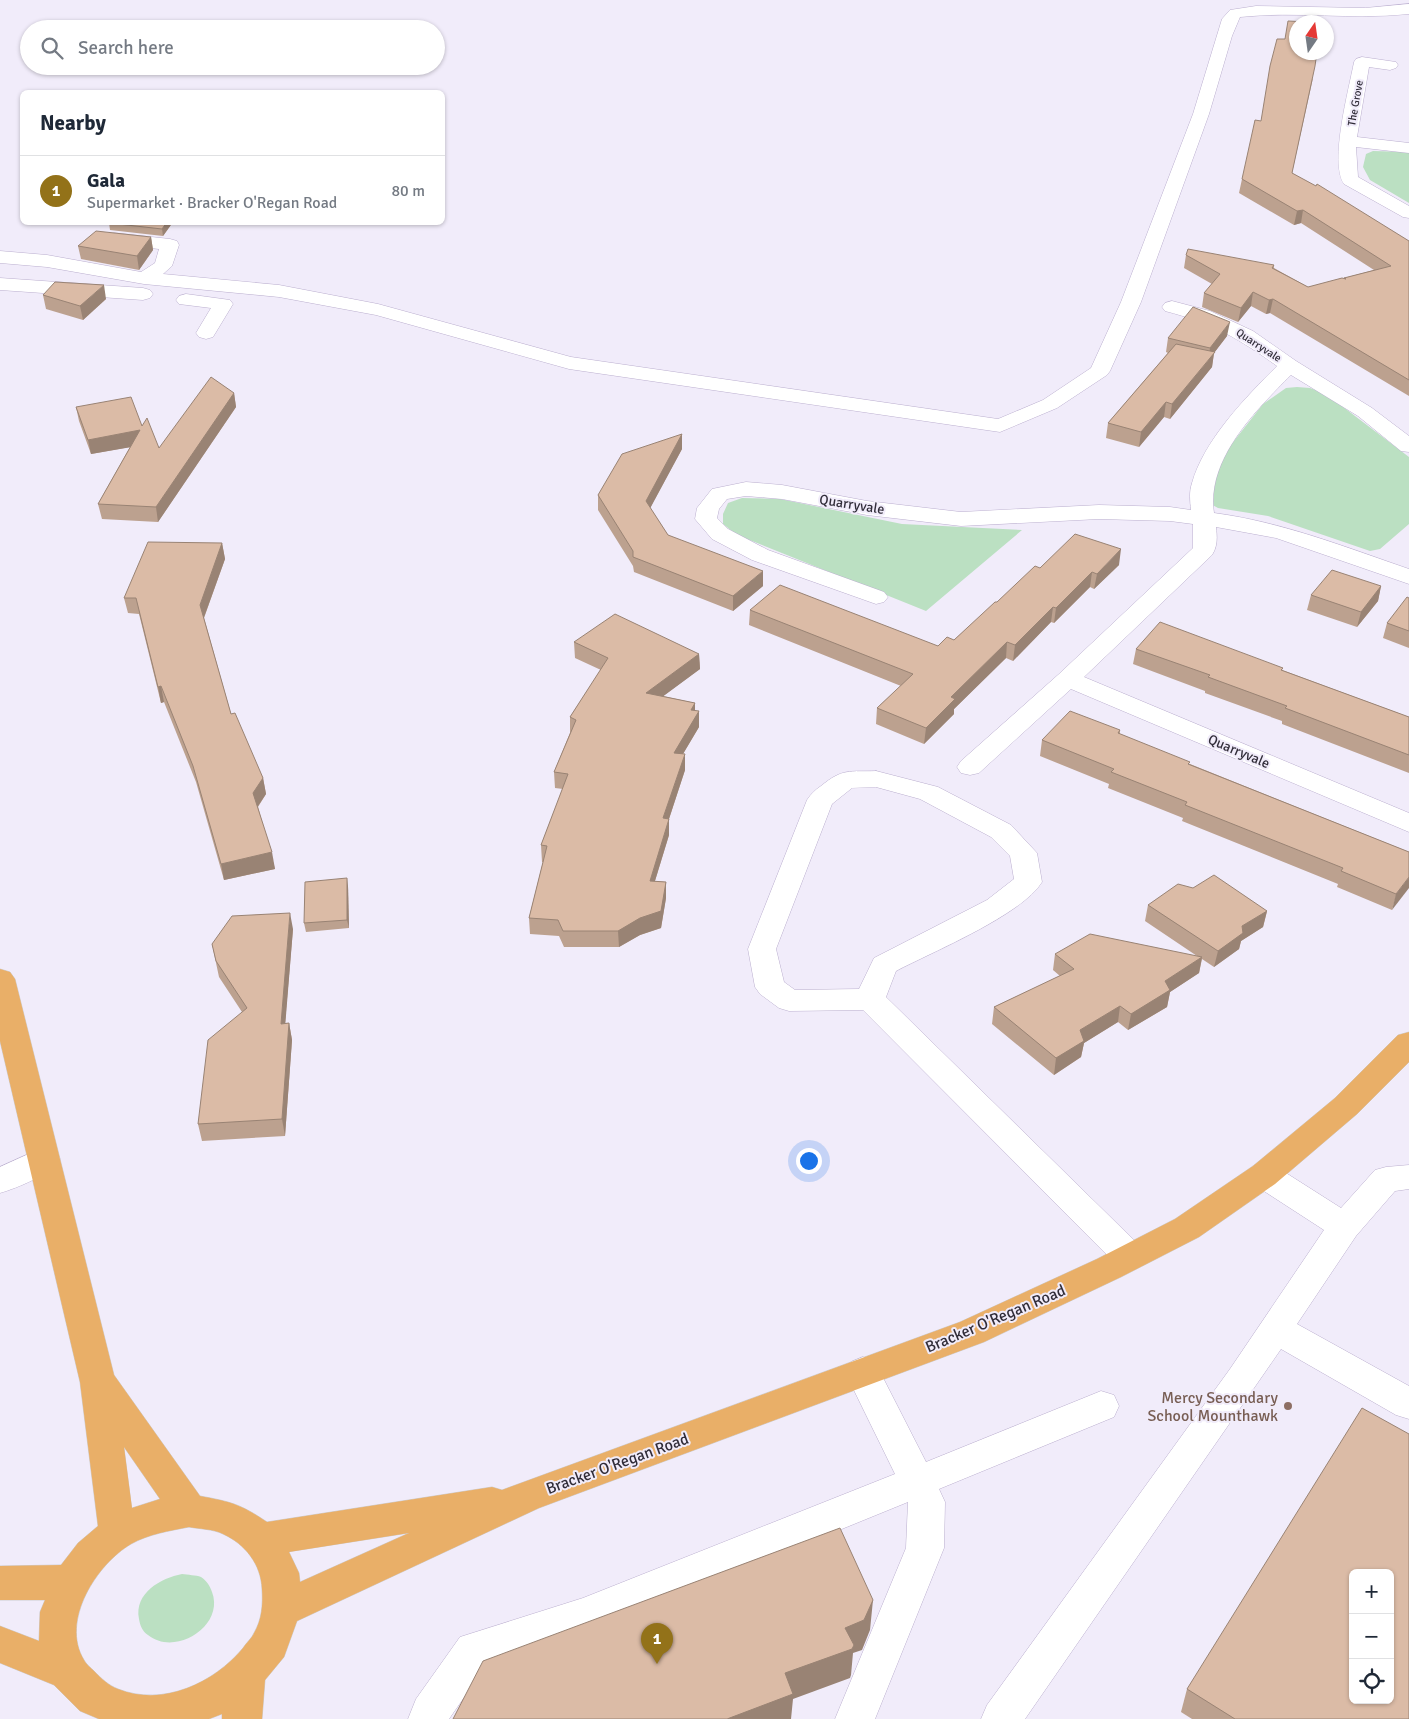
<!DOCTYPE html>
<meta charset="utf-8">
<style>
:root{--surface:#fff;--page:#f6f6f7;--text:#1f2937;--muted:#747a83;--line:#e0e1e3;--accent:#937219}
body{margin:0;font-family:Signika,sans-serif;background:var(--page);color:var(--text)}
.controls{position:absolute;right:15px;bottom:15px;display:grid;overflow:hidden;border-radius:8px;box-shadow:0 1px 4px #0004}
.controls button{width:45px;height:45px;display:grid;place-items:center;padding:0;border:0;border-bottom:1px solid var(--line);background:var(--surface);color:var(--text);font:25px sans-serif}
.compass{position:absolute;left:1289px;top:15px;width:45px;height:45px;border-radius:50%;background:var(--surface);box-shadow:0 1px 4px #0004;rotate:13deg}
.you{position:absolute;left:808px;top:1160px;width:18px;height:18px;margin:-12px;border:4px solid #fff;border-radius:50%;background:#1a73e8;box-shadow:0 0 0 8px #1a73e833}
.badge{display:grid;place-items:center;width:32px;height:32px;border-radius:50%;background:var(--accent);color:#fff;font-size:16px;font-weight:700}
.pin{position:absolute;translate:-50% -41px;filter:drop-shadow(0 1px 2px #0008)}
.pin::after{content:'';position:absolute;top:26px;width:18px;height:15px;background:inherit;clip-path:polygon(0 0,100% 0,50% 100%)}
.list{margin:0;padding:0;list-style:none}
h2{display:flex;justify-content:space-between;align-items:center;height:65px;margin:0;padding:0 20px;font-size:21px}
h2 small{font-size:16px;font-weight:400;color:var(--muted)}
.list li{display:grid;grid-template-columns:32px 1fr auto;gap:15px;align-items:center;box-sizing:border-box;height:70px;padding:0 20px;border-top:1px solid var(--line)}
.list b{display:block;font-size:19px;white-space:nowrap}
.list p{margin:0;font-size:16px;white-space:nowrap;color:var(--muted)}
.list em{font-size:16px;font-style:normal;color:var(--muted)}
.icon{flex:none;width:28px;height:28px;fill:none;stroke:currentColor;stroke-width:2;stroke-linecap:round;stroke-linejoin:round}
.map{position:relative;flex:none;width:1409px;height:1719px;overflow:hidden}
.search{position:absolute;background:var(--surface);box-shadow:0 1px 4px #0004;left:20px;top:20px;width:425px;height:55px;display:flex;align-items:center;gap:12px;box-sizing:border-box;padding:0 18px;border-radius:28px;color:var(--muted);font-size:19px}
.panel{position:absolute;background:var(--surface);box-shadow:0 1px 4px #0004;left:20px;top:90px;width:425px;height:135px;border-radius:8px}
.map>svg:first-child{display:block}
.green{fill:#bbe0c2}
.lines{fill:none;stroke-linecap:round;stroke-linejoin:round}
.minor-casing{stroke:#bbafcf;stroke-width:1}
.major-casing{stroke:#cecdcf;stroke-width:1}
.minor{fill:#fff;fill-rule:evenodd}
.major{fill:#e9af68;fill-rule:evenodd}
.wall{fill:#bca18f}
.shaded-wall{fill:#998374}
.building{fill:#dbbba6;stroke:#998374;fill-rule:evenodd}
.education-dot{fill:#8d6e63;stroke:#f1ecfa;stroke-width:2}
.labels{text-anchor:middle;stroke-width:4;stroke-linejoin:round;paint-order:stroke}
.far-street-label{font-size:11px;fill:#312d39;stroke:#f1ecfa}
.street-label{font-size:14px;fill:#312d39;stroke:#f1ecfa}
.near-street-label{font-size:16px;fill:#312d39;stroke:#f1ecfa}
.near-education-label{font-size:16px;fill:#785e54;stroke:#f1ecfa;text-anchor:end}
</style>
<div class="map">
<svg width="1409" height="1719" viewBox="0 0 1409 1719">
<rect width="100%" height="100%" fill="#f1ecfa"/>
<g class="green">
<path d="M1373 151 1409 152V203L1370 180 1363 167 1366 154Z"/>
<path d="M1297 387 1310 388 1326 394 1409 457V524L1380 549 1370 551 1268 516 1218 508 1207 502 1219 460 1263 404 1286 388Z"/>
<path d="M742 498 780 499 902 524 1022 530 926 611 737 535 723 524V514L728 503Z"/>
<path d="M182 1574C188 1575 196 1575 201 1577 207 1581 210 1586 212 1592 225 1626 175 1657 148 1635 142 1631 140 1625 139 1619 134 1593 161 1578 182 1574Z"/>
</g>
<g class="lines">
<g class="minor-casing">
<g id="minor">
<path d="M1409 4V14C1353 20 1296 11 1240 17L1232 36 1209 114 1141 302 1110 371 1107 375 1057 408 1000 432 569 369 376 315 279 297 144 284 47 267 0 263V251L47 255 141 272 155 263 159 249 107 243 105 239 107 235 114 233 170 239 177 241 179 245 172 266 163 274 279 285 378 304 571 357 998 419 1043 400 1091 368 1121 302 1193 114 1222 19 1230 10 1256 6 1365 8Z"/>
<path d="M1362 57 1396 62 1398 65 1396 68 1390 70 1369 67 1357 137 1409 143V153L1356 147 1358 177 1409 206V218L1403 217 1344 184C1329 162 1349 89 1354 62L1356 59Z"/>
<path d="M0 278 143 288 150 290 153 294 150 298 143 300 0 290Z"/>
<path d="M186 294 230 300 233 304 213 337 206 339 199 337 196 333 211 308 179 304 176 300 179 296Z"/>
<path d="M1172 301 1210 311 1253 331 1296 361 1372 408 1409 436V452L1401 451 1358 416 1291 375C1256 410 1206 459 1214 513 1282 522 1345 547 1409 569V584L1276 538 1216 527C1217 536 1218 546 1212 555L1084 677 1409 813V832L1071 689 979 773 970 775 961 773 957 767 961 761 1059 674 1193 548V524L1170 521 1099 519 961 526 867 515 782 499 746 496 727 499 719 509 717 518 728 529 768 550 884 592 888 597 884 602 876 604 752 560 712 539 695 519 697 508 712 489 746 482 782 485 867 501 961 512 1099 505 1170 507 1191 510C1190 501 1189 492 1192 483 1204 440 1246 397 1277 366 1238 338 1212 323 1165 311L1162 307 1165 303Z"/>
<path d="M876 771 938 787 1011 825 1037 853 1042 882C1022 915 932 952 896 971L886 997 1142 1248 1147 1257 1142 1266 1130 1270 1118 1266 863 1010 789 1011 779 1008 760 994 755 987 748 949 807 800C811 794 815 790 821 786 843 768 849 772 876 771ZM876 787 920 799 991 837 1010 856 1014 879 987 900 874 958 859 989 795 990 784 982 776 949 832 804 852 788Z"/>
<path d="M44 1147 55 1150 60 1159C52 1174 17 1188 0 1193V1167Z"/>
<path d="M1264 1163 1275 1166 1341 1208 1375 1170 1386 1167 1409 1165V1189L1395 1191 1356 1236 1297 1324 1409 1386V1419L1396 1415 1281 1349 1025 1719H981L987 1705 1230 1369 1324 1230 1253 1184 1248 1175 1253 1166Z"/>
<path d="M863 1357 875 1362 926 1462 1101 1391 1114 1395 1119 1406 1114 1417 939 1489 945 1502 944 1548 875 1719H835L906 1548 908 1502 599 1628 487 1664 449 1719H408L416 1699 460 1637 583 1598 895 1474 845 1372 851 1362Z"/>
</g>
</g>
<g class="major-casing">
<path id="major" d="M0 969 10 972 15 979 114 1375 200 1496C232 1502 240 1504 267 1522L492 1487 502 1490 960 1322 1097 1259 1175 1219 1253 1166 1335 1098 1398 1035 1409 1032V1062L1357 1114 1275 1184 1199 1237 1121 1277 984 1342 539 1508 297 1621 284 1657 265 1680 262 1719H222V1714L209 1719H99L80 1711 54 1685 0 1663V1626L39 1641 40 1612 45 1600H0V1566L61 1565 78 1543 98 1526 80 1382 0 1041ZM124 1447 160 1499 132 1508ZM189 1527C199 1529 213 1529 223 1534 245 1544 261 1564 262 1589 263 1605 262 1619 254 1633 252 1638 246 1643 243 1648 214 1683 163 1707 118 1689 108 1685 102 1679 94 1671 91 1668 86 1664 84 1660 60 1621 97 1564 131 1544 149 1534 169 1531 189 1527ZM409 1533 300 1582 299 1573 289 1552Z"/>
</g>
<use href="#minor" class="minor"/>
<use href="#major" class="major"/>
</g>
<g class="wall">
<path d="M1313 78 1292 173 1409 241V396L1270 313 1266 314 1251 306 1238 322 1202 307 1204 293 1212 284 1184 268 1186 255 1274 265V268L1308 287 1344 279V278L1374 270 1301 223 1294 225 1239 193 1242 179Z"/>
<path d="M110 222H173L163 236 110 230 109 223Z"/>
<path d="M151 237 153 250 139 270 81 259 78 246Z"/>
<path d="M43 295 106 299 83 320 46 309Z"/>
<path d="M1227 336 1214 353 1212 367 1170 419 1164 417 1139 447 1106 438 1108 423 1168 353 1166 352 1168 338Z"/>
<path d="M234 393 236 407 158 522 102 519 98 504 130 447 91 454 79 421 76 407 142 426 159 448Z"/>
<path d="M682 434V449L650 508 668 535 763 586 733 611 634 572 633 566 598 510V495Z"/>
<path d="M222 543 225 559 204 618 231 714 263 778 266 794 258 807 275 869 224 880 196 782 164 702 161 703 139 614 128 613 124 598Z"/>
<path d="M1119 565 1094 589 1090 587 1054 623 1051 622 1013 661 1006 658 954 709V714L924 744 876 724 877 708 901 686 749 625 750 610 938 646 954 640 997 602 1040 568Z"/>
<path d="M1381 586 1378 601 1357 627 1307 610 1311 595Z"/>
<path d="M1409 598V648L1383 638 1387 623Z"/>
<path d="M574 642 699 654 700 669 663 696 695 703V710L699 727 683 754 685 770 669 819V835L655 881 666 882V898L661 928 640 935 619 947H564L559 936 530 934 529 918 543 862H542L541 845 563 789 555 788 554 772 570 733V717L601 670 575 658Z"/>
<path d="M1136 649 1283 668 1282 670 1409 717V773L1282 724V721L1205 693V691L1133 664Z"/>
<path d="M1120 730V734L1190 764 1409 852 1392 910 1337 887 1338 884 1182 821 1183 818 1108 788 1109 784 1040 756 1042 740Z"/>
<path d="M348 886 349 928 306 932 304 923Z"/>
<path d="M1148 905 1267 911 1263 927 1241 941 1239 949 1214 967 1202 959 1199 973 1170 992 1167 1007 1128 1030 1118 1022 1084 1043 1081 1057 1054 1075 992 1024 994 1007 1060 976 1053 970 1055 954 1197 956 1145 921Z"/>
<path d="M293 929 285 1023H289L292 1040 285 1136 202 1141 198 1124 242 1012 219 977 212 944Z"/>
<path d="M1187 1689 1409 1719H1192L1181 1712Z"/>
</g>
<g class="shaded-wall">
<path d="M1303 210 1301 223 1294 225 1297 211Z"/>
<path d="M167 222H173L163 236 162 229Z"/>
<path d="M151 237 153 250 139 270 137 256Z"/>
<path d="M104 285 106 299 83 320 80 306Z"/>
<path d="M1253 292 1251 306 1238 322 1241 308Z"/>
<path d="M1273 299 1270 313 1266 314 1269 300Z"/>
<path d="M1230 322 1227 336 1214 353 1212 367 1170 419 1172 404 1208 361 1210 348Z"/>
<path d="M234 393 236 407 158 522 156 507Z"/>
<path d="M1166 402 1164 417 1139 447 1141 432Z"/>
<path d="M140 430 143 445 91 454 88 440Z"/>
<path d="M682 434V449L646 516V501Z"/>
<path d="M222 543 225 559 203 620 200 605Z"/>
<path d="M1121 549 1119 565 1094 589 1097 574Z"/>
<path d="M763 571V586L733 611V596Z"/>
<path d="M1092 572 1090 587 1054 623 1056 608Z"/>
<path d="M1381 586 1378 601 1357 627 1361 612Z"/>
<path d="M1053 607 1051 622 1013 661 1015 645Z"/>
<path d="M1007 642 1006 658 954 709V714L924 744 926 728 951 697Z"/>
<path d="M699 654 700 669 646 709V693Z"/>
<path d="M161 686 164 702 161 703 158 687Z"/>
<path d="M695 703V717L699 711V727L674 769V753L691 710Z"/>
<path d="M685 754V770L664 834 663 818Z"/>
<path d="M263 778 266 794 256 809 253 793Z"/>
<path d="M669 819V835L650 897V881Z"/>
<path d="M272 852 275 869 224 880 221 864Z"/>
<path d="M1409 877V888L1392 910 1396 894Z"/>
<path d="M347 878 348 886 349 928 347 920Z"/>
<path d="M666 882V898L661 928 640 935 619 947 618 931Z"/>
<path d="M1267 911 1263 927 1241 941 1239 949 1214 967 1218 951 1242 926Z"/>
<path d="M290 913 293 929 284 1040 281 1024Z"/>
<path d="M1202 957 1199 973 1170 992 1167 1007 1128 1030 1131 1014 1165 981Z"/>
<path d="M1120 1006 1118 1022 1084 1043 1081 1057 1054 1075 1056 1058 1080 1030Z"/>
<path d="M289 1023 292 1040 285 1136 282 1119Z"/>
<path d="M873 1600 870 1630 862 1650 853 1653 851 1675 850 1678 793 1699 791 1719H727L785 1673Z"/>
</g>
<g class="building">
<path d="M1288 21 1309 22H1296V52H1317L1315 66 1292 173 1316 186 1317 184 1409 241V380L1273 299 1269 300 1253 292 1241 308 1204 293 1220 274 1186 255 1188 249 1274 265 1272 268 1308 287 1342 278 1346 279 1344 278 1391 266 1303 210 1297 211 1242 179 1255 120 1261 121 1270 66 1277 39H1285Z"/>
<path d="M110 222H167L162 229 109 223Z"/>
<path d="M96 231 151 237 137 256 78 246Z"/>
<path d="M55 282 104 285 80 306 43 295Z"/>
<path d="M1193 307 1230 322 1210 348 1168 338Z"/>
<path d="M1176 344 1215 352 1172 404 1166 402 1141 432 1108 423Z"/>
<path d="M211 377 234 393 156 507 98 504 140 430 88 440 76 407 131 397 142 426 147 418 159 448Z"/>
<path d="M682 434 646 501 668 535 763 571 733 596 633 557V551L598 495 622 454Z"/>
<path d="M1075 534 1121 549 1097 574 1092 572 1056 608 1053 607 1015 645 1007 642 951 697 955 699 926 728 877 708 913 674 750 610 780 585 938 646 947 637 954 640 995 602H997L1035 566 1040 568Z"/>
<path d="M148 542 222 543 200 605 231 714 235 713 263 778 253 793 272 852 221 864 193 766 161 686 158 687 136 598H124Z"/>
<path d="M1332 570 1381 586 1361 612 1311 595Z"/>
<path d="M1407 597 1409 598V631L1387 623Z"/>
<path d="M615 614 699 654 646 693 695 703 691 710 699 711 674 753 685 754 663 818 669 819 650 881 666 882 661 911 640 918 618 931H563L558 920 529 918 547 846 541 845 568 774 554 772 576 720 570 717 608 658 574 642Z"/>
<path d="M1160 622 1283 668 1281 670 1409 717V755L1285 708 1287 706 1208 677 1210 675 1136 649Z"/>
<path d="M1070 711 1120 730 1118 733 1190 762 1188 764 1409 852V877L1396 894 1341 871 1343 868 1185 805 1187 802 1111 772 1114 769 1042 740Z"/>
<path d="M1214 875 1267 911 1242 926 1243 933 1218 951 1148 905 1178 884 1193 888Z"/>
<path d="M347 878V920L304 923 305 882Z"/>
<path d="M290 913 281 1024 289 1023 282 1119 198 1124 208 1040 247 1008 216 961 212 944 232 916Z"/>
<path d="M1090 934 1202 957 1165 981 1170 990 1131 1014 1120 1006 1080 1030 1084 1041 1056 1058 994 1007 1074 969 1055 954Z"/>
<path d="M1362 1408 1409 1434V1719H1235L1187 1689ZM1353 1573H1390V1700H1353Z"/>
<path d="M840 1528 873 1600 864 1620 845 1628 854 1645 852 1649 785 1673 793 1694 727 1719H453L483 1661Z"/>
</g>
<circle class="education-dot" cx="1288" cy="1406" r="5"/>
<g class="labels">
<g class="far-street-label">
<text transform="translate(1355 103) rotate(-80)" y="4">The Grove</text>
<text transform="translate(1259 345) rotate(33)" y="4">Quarryvale</text>
</g>
<g class="street-label">
<text transform="translate(852 504) rotate(9)" y="5">Quarryvale</text>
<text transform="translate(1239 751) rotate(23)" y="5">Quarryvale</text>
</g>
<g class="near-street-label">
<text transform="translate(995 1318) rotate(-23)" y="6">Bracker O'Regan Road</text>
<text transform="translate(617 1463) rotate(-20)" y="6">Bracker O'Regan Road</text>
</g>
<g class="near-education-label">
<text x="1278" y="1403">Mercy Secondary<tspan x="1278" dy="18">School Mounthawk</tspan></text>
</g>
</g>
</svg>
<div class="controls">
<button>+</button>
<button>−</button>
<button><svg class="icon" aria-label="locate" viewBox="0 0 24 24"><circle cx="12" cy="12" r="6"/><path d="M12 2v4M12 18v4M2 12h4M18 12h4"/></svg></button>
</div>
<svg class="compass" viewBox="-18 -18 36 36"><path d="M0-13l5 13h-10z" fill="#e53935"/><path d="M0 13l5-13h-10z" fill="#747a83"/></svg>
<div class="you"></div>
<div class="pin badge" style="left:657px;top:1664px">1</div>
<div class="search"><svg class="icon" aria-label="search" viewBox="0 0 24 24"><circle cx="10" cy="10" r="6"/><path d="M15 15l6 6"/></svg>Search here</div>
<section class="panel">
<h2>Nearby<small></small></h2>
<ul class="list">
<li><span class="badge">1</span><div><b>Gala</b><p>Supermarket · Bracker O'Regan Road</p></div><em>80 m</em></li>
</ul>
</section>
</div>
